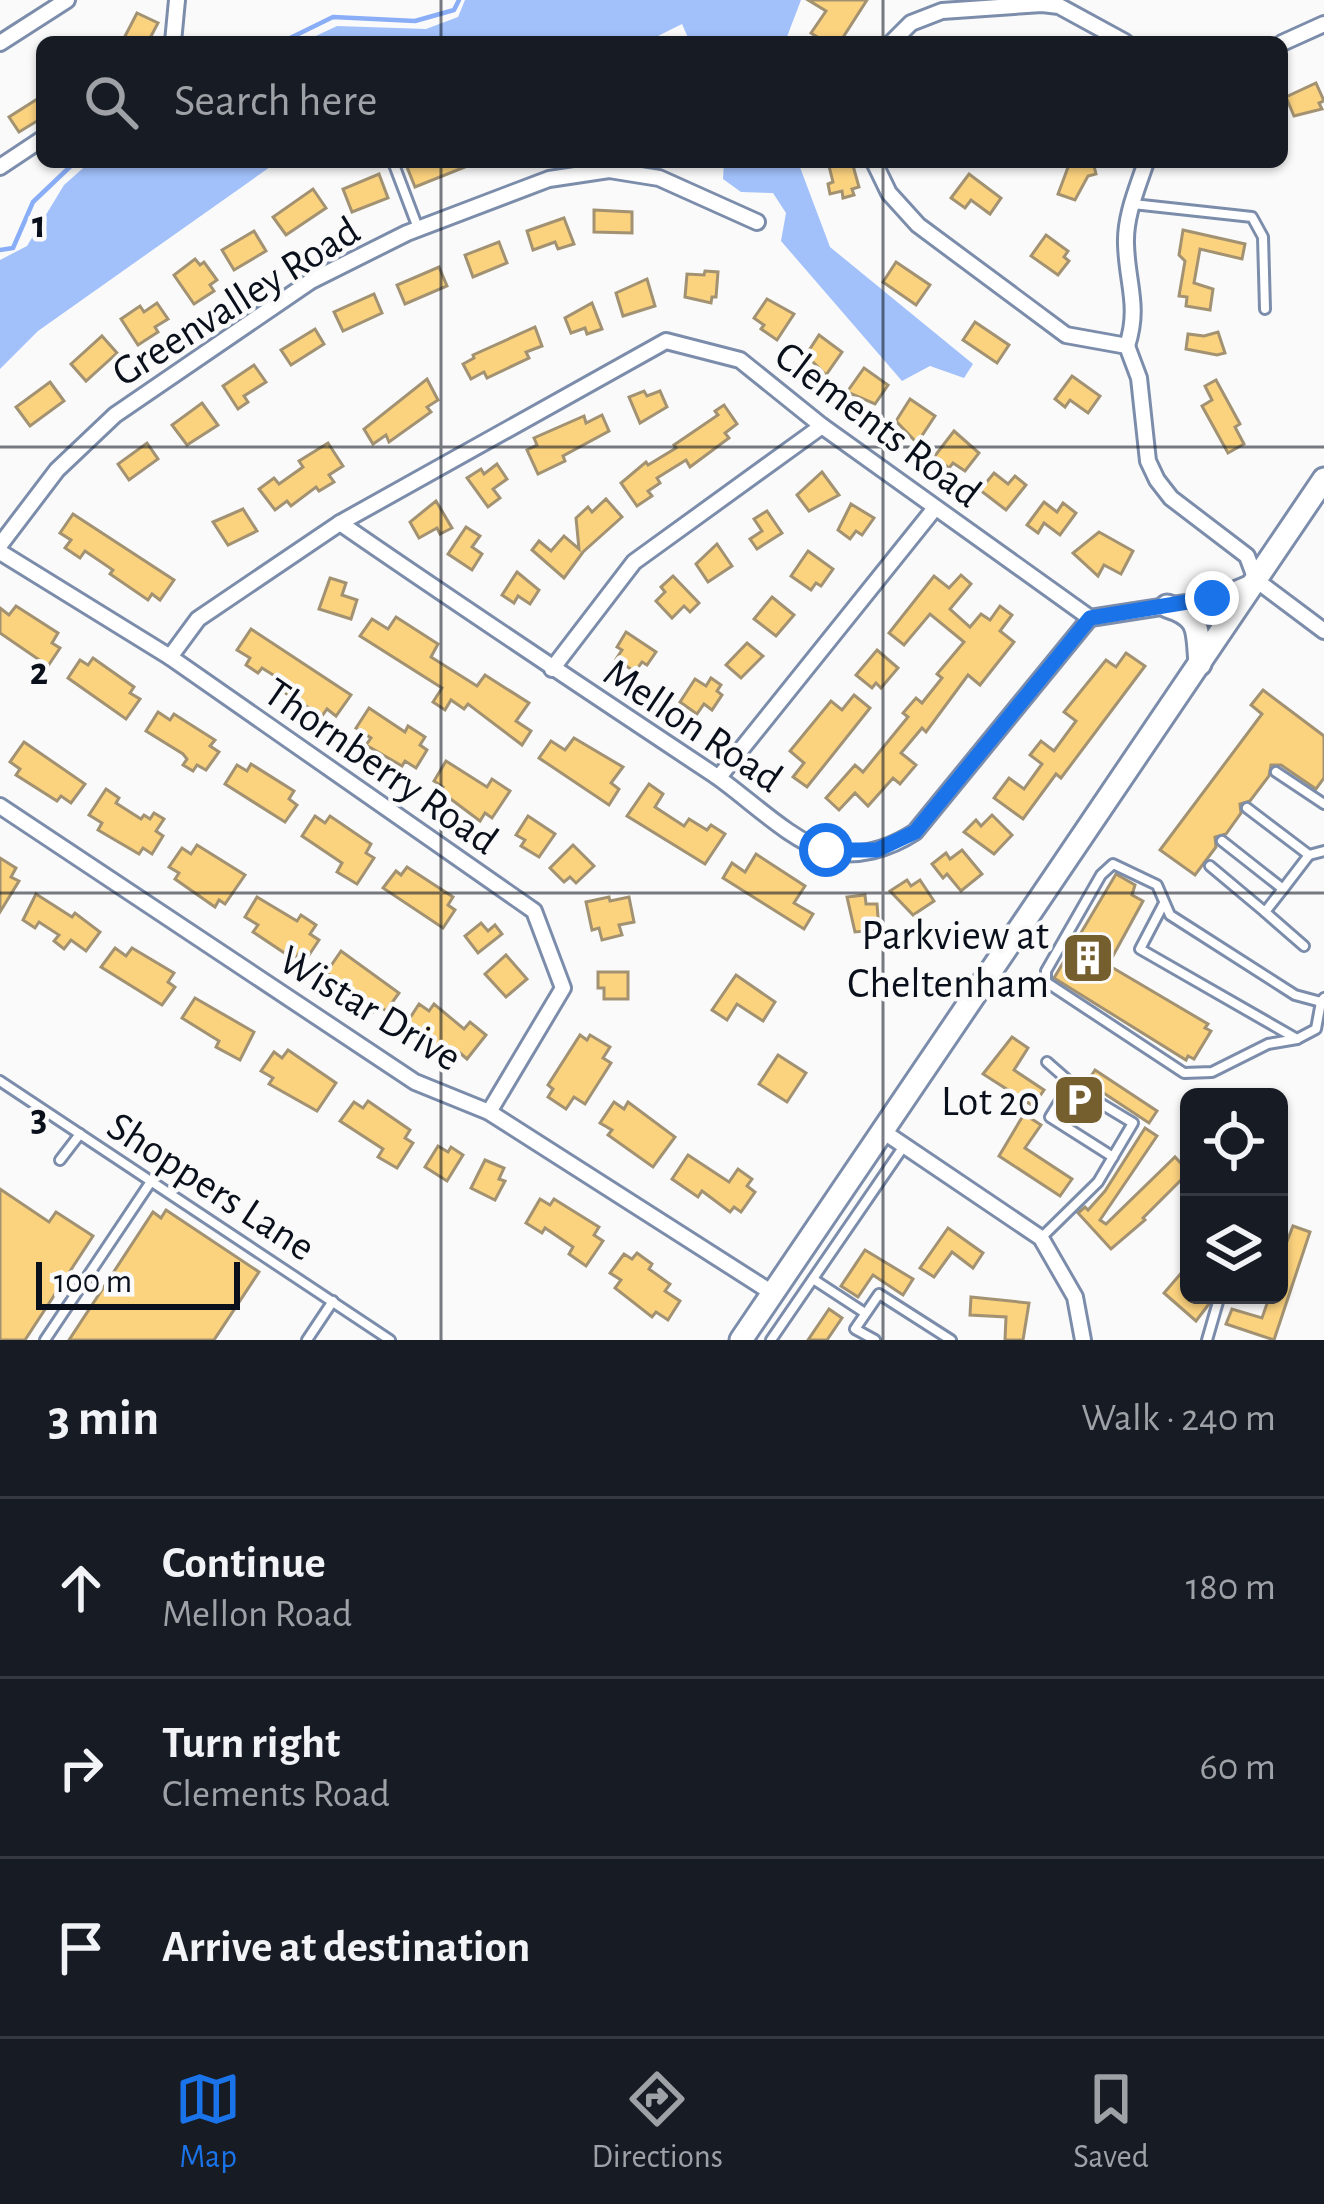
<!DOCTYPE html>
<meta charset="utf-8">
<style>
:root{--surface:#171b24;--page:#242831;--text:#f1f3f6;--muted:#9ea1a6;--line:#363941;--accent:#1a73e8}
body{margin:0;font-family:"Alegreya Sans",sans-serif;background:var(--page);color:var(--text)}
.controls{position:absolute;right:36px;bottom:36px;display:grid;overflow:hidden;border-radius:18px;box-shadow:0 3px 9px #0004}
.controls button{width:108px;height:108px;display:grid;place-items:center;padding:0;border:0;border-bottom:3px solid var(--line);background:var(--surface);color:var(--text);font:60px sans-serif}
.scale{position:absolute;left:36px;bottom:30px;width:204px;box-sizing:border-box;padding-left:12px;border:6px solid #0a101b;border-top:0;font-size:33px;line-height:42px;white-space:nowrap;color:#0a101b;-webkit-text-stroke:9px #fafafa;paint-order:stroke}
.stop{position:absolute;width:36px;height:36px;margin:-27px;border:9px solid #1a73e8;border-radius:50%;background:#fff}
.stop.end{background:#1a73e8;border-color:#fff;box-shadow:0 3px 12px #0008}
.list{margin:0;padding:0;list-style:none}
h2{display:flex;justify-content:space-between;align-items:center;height:156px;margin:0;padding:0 48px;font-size:51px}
h2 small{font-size:39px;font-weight:400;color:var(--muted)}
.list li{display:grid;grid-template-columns:78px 1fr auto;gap:36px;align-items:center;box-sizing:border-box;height:180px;padding:0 48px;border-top:3px solid var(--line)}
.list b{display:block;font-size:45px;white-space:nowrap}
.list p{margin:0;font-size:39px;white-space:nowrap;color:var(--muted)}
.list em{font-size:39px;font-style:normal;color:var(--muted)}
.icon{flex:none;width:66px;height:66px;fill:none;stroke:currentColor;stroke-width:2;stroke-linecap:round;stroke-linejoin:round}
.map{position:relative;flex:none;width:1324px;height:1340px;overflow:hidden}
.search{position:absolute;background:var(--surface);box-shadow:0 3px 9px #0004;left:36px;right:36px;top:36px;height:132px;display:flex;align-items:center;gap:30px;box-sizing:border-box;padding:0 42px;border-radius:18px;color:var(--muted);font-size:45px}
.sheet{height:696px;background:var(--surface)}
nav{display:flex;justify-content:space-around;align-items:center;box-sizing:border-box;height:168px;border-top:3px solid var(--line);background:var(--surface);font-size:33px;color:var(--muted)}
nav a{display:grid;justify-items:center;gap:6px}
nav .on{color:var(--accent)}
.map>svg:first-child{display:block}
.forest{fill:#a2c1fb}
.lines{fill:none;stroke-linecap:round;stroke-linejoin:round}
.stream{stroke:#89aef7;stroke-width:4.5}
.building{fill:#fbd27e;stroke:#a29272;stroke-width:3}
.service-casing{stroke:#7c8dab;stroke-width:14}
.minor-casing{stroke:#7c8dab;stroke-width:20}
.primary-casing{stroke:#7c8dab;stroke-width:27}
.service{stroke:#fff;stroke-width:8}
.minor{stroke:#fff;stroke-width:14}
.primary{stroke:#fff;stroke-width:21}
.route{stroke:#1a73e8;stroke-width:15}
.grid{fill:none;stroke:#0a101b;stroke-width:3;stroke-opacity:0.55}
.labels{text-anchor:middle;stroke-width:9;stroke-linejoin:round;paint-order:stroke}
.street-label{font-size:42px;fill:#0a101b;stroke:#fafafa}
.poi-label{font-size:42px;fill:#0a101b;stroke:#fafafa;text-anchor:end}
.grid-label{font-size:39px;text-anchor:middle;font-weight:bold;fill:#0a101b;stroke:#fafafa;stroke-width:9;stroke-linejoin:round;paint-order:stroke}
</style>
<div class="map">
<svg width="1324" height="1340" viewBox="0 0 1324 1340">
<rect width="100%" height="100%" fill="#fafafa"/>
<g class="forest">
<path d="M465 0H801L785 42H690L682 24 646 42H303L337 26 426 29 458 17Z"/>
<path d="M90 162H285L270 167 38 331 0 369V260L27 246 64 185Z"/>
<path d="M724 162H798L830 247 973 364 964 378 930 366 902 381 781 241 786 213 773 193 741 192 723 179Z"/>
</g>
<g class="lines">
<g class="stream">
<path d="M282 42 333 17 415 21 454 10 459 0"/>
<path d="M0 250 13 248 33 202 75 162"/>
</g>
</g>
<g class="building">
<path d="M808 0H867L840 42H825L811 33 826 11Z"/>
<path d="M137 13 158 23 148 42H122Z"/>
<path d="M1316 83 1324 101 1319 103 1322 109 1294 116 1286 97Z"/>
<path d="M42 96V118L19 132 9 117Z"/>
<path d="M405 162H470V165L415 187Z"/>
<path d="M828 162H852L859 187 852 189 854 195 843 198 842 191 830 194 828 184 833 182Z"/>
<path d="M1070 162H1093L1096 174 1088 176 1075 200 1058 194Z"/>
<path d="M379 174 388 198 352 212 343 189Z"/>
<path d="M969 174 1001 198 990 214 971 200 965 208 951 198Z"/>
<path d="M313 189 326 208 286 235 273 217Z"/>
<path d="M594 210 632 212V233L594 232Z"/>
<path d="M564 218 574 244 558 249 555 242 533 250 527 231Z"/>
<path d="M1183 230 1245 244 1242 259 1200 249 1194 283 1213 289 1210 310 1186 306 1187 297 1179 296 1185 261 1179 255Z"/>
<path d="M254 231 266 251 234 270 222 250Z"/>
<path d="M1046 235 1068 251 1064 257 1069 261 1058 275 1031 256Z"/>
<path d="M499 242 507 263 473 277 465 255Z"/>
<path d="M195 259 200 265 204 262 217 280 210 285 214 291 194 304 174 275Z"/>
<path d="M896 262 930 285 916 305 883 282Z"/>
<path d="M439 267 447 286 405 304 397 285Z"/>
<path d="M705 271 718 272 716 297H712L711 303 685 297 687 274 704 275Z"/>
<path d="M647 279 655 306 623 316 616 293Z"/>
<path d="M374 294 382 313 343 331 334 312Z"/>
<path d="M767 299 794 314 777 340 761 329 764 325 754 318Z"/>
<path d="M157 303 168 319 155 327 158 332 138 345 121 319 140 306 144 312Z"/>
<path d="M592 303 602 329 587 334 585 328 571 333 565 318Z"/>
<path d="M975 322 1009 345 997 363 963 340Z"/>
<path d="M535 327 542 346 526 352 529 358 487 378 484 372 471 379 463 364 474 358 473 355Z"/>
<path d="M315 329 324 344 291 365 281 350Z"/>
<path d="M1218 332 1225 353 1217 355 1186 349 1188 334 1204 336Z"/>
<path d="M819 335 842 352 826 375 806 355Z"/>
<path d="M102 336 117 353 86 381 71 364Z"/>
<path d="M254 365 266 382 244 396 248 402 238 409 223 386Z"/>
<path d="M864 368 888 385 875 404 847 392Z"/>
<path d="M1072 376 1100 396 1088 413 1070 400 1065 407 1055 399Z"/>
<path d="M427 379 438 400 427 407 431 412 389 442 386 435 373 444 364 429Z"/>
<path d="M1216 380 1240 424 1235 427 1244 444 1228 453 1202 406 1212 400 1205 386Z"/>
<path d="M50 382 64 401 30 426 16 407Z"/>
<path d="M644 391 647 396 660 391 667 407 640 423 629 397Z"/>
<path d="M910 399 935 416 917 443 896 421Z"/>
<path d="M202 403 218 425 187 445 172 425Z"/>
<path d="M724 405 737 424 725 433 729 438 690 467 686 460 657 478 660 483 648 491 652 496 637 506 621 483 646 462 648 465 676 448 674 445 718 415 715 411Z"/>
<path d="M602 415 609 431 563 456 565 461 538 474 527 450 537 445 534 438 584 416 586 423Z"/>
<path d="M954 431 979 453 965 471 953 463 949 468 934 457Z"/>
<path d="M147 443 158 459 129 480 118 464Z"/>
<path d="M328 443 343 466 329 475 334 482 319 491 316 487 291 506 287 501 275 510 259 489 274 478 279 484 303 467 299 461Z"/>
<path d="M497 464 507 479 493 489 500 498 488 507 467 478 481 469 484 474Z"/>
<path d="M822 472 839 495 809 511 797 495Z"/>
<path d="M994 473 1008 484 1015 476 1026 485 1006 510 980 490Z"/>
<path d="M606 499 622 517 583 552 564 578 532 550 539 541 551 551 564 536 579 549 576 518 588 507 592 512Z"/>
<path d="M436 501 452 528 440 534 437 528 419 538 410 522Z"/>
<path d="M1044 502 1057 512 1063 503 1076 513 1060 535 1044 523 1038 533 1027 525Z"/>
<path d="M851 504 874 518 862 535 856 531 850 539 838 530Z"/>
<path d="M243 509 257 531 228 545 213 522Z"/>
<path d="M767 511 782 533 757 549 750 539 762 531 754 519Z"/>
<path d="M73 514 174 580 160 600 152 594 148 600 110 574 113 570 85 551 80 558 65 548 71 540 60 533Z"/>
<path d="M466 527 480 536 472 547 482 554 472 570 448 554Z"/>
<path d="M1099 532 1133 551 1121 574 1104 565 1098 576 1073 553Z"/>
<path d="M717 544 732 566 708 582 696 564Z"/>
<path d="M808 551 833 569 821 586 816 583 811 590 791 576Z"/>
<path d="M517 572 539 590 530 604 518 596 514 603 502 595Z"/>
<path d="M961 575 971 584 950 609 970 627 981 614 990 620 1000 606 1012 615 1000 631 1014 642 980 685 968 675 926 732 922 728 901 753 916 765 900 784 893 778 868 806 855 793 839 810 826 798 855 765 863 772 908 717 903 713 916 698 922 703 942 678 937 674 964 642 930 614 904 645 889 633 934 576 949 588Z"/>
<path d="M673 576 699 603 690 612 684 606 672 618 656 601 665 592 661 587Z"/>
<path d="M330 578 346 583 342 595 357 600 351 619 319 609Z"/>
<path d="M772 597 794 615 776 636 754 619Z"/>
<path d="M16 606 58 633 52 643 60 648 48 666 0 633V608L9 615Z"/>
<path d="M396 617 438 644 431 657 477 686 485 675 529 703 516 721 531 731 522 745 468 704 464 709 451 700 445 710 433 702 442 688 360 636 372 619 388 629Z"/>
<path d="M251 629 351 695 336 716 327 709 322 716 282 691 286 683 262 668 258 673 246 665 250 658 237 650Z"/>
<path d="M626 632 656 652 647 665 642 662 635 672 616 659 622 650 617 647Z"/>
<path d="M747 643 763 656 741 678 726 665Z"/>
<path d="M877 650 898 668 881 688 876 683 872 688 856 675Z"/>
<path d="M1126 653 1145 666 1061 778 1056 774 1023 819 994 798 1009 778 1024 789 1042 764 1030 755 1041 741 1054 751 1076 721 1064 712 1106 660 1116 667Z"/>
<path d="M93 658 134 687 130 693 140 699 126 719 68 678 80 660 88 665Z"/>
<path d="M711 678 721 685 717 691 722 695 712 710 704 704 697 714 680 702 695 679 706 686Z"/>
<path d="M1263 690 1324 736V778L1316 789 1281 765H1271L1269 776 1250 801 1240 804 1241 813 1226 834 1215 837 1216 847 1195 875 1160 850 1262 714 1251 705Z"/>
<path d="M854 695 870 708 807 787 793 777 804 763 790 751 831 701 842 710Z"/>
<path d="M369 708 405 732 408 726 425 737 420 745 427 750 416 768 405 761 402 766 366 745 371 738 356 728Z"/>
<path d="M158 712 170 720 174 714 215 740 210 746 219 752 206 770 197 765 193 771 183 765 187 759 183 754 146 731Z"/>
<path d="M574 738 623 767 611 783 619 789 609 805 539 758 551 741 565 750Z"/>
<path d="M24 742 85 784 71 803 61 796 57 801 16 775 20 769 10 762Z"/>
<path d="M446 761 487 787 492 779 510 791 492 818 485 813 480 821 440 791 443 787 434 781Z"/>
<path d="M251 764 294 791 289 799 297 805 285 822 225 784 237 765 247 771Z"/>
<path d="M649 784 663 794 655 807 684 826 689 819 707 830 711 825 725 834 705 864 627 816Z"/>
<path d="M106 789 119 798 116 803 141 819 144 815 150 819 154 813 164 819 156 831 163 836 152 854 143 848 139 854 98 830 102 823 89 815Z"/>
<path d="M992 815 1012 835 994 854 964 832 976 820 981 826Z"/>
<path d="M315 816 325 823 330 816 371 844 366 853 374 858 357 884 337 872 342 863 302 836Z"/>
<path d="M528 816 555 834 539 857 521 846 525 840 516 835Z"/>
<path d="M197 845 245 875 225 904 219 900 215 907 175 879 179 873 169 867 182 848 191 854Z"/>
<path d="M573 845 594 866 576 883 570 877 564 882 550 868Z"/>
<path d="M962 850 982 874 961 891 947 874 943 878 932 864 946 853 950 859Z"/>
<path d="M756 854 805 886 794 903 813 914 804 929 723 878 732 863 745 872Z"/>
<path d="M0 858 16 868 11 877 19 881 0 912Z"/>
<path d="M407 867 453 897 448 905 455 910 443 928 383 888 396 871 401 875Z"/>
<path d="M1116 874 1135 885 1132 895 1143 901 1108 965 1208 1024 1205 1028 1211 1031 1194 1059 1188 1056 1186 1060 1054 978Z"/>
<path d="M907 880 911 886 920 880 934 901 913 915 890 891Z"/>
<path d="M36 894 72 917 75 913 100 932 86 951 71 940 64 949 54 941 59 935 39 922 35 928 23 920Z"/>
<path d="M865 895 866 904H877L879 930 855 932 847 897Z"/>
<path d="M257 897 297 921 301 915 316 925 310 934 319 940 307 958 299 953 295 960 253 932 258 925 245 917Z"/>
<path d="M609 897 610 901 629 897 634 922 619 925 622 935 602 940 599 928 592 930 586 902Z"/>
<path d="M481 923 488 931 495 925 502 934 478 953 465 936Z"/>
<path d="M115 948 126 956 132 948 174 973 168 982 175 987 162 1005 101 967Z"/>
<path d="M341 951 399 993 386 1011 378 1005 373 1012 332 983 335 978 326 973Z"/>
<path d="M506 955 527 979 506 997 485 974Z"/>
<path d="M598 972H628V999H604V988H598Z"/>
<path d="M736 975 775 1002 763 1021 737 1004 727 1020 712 1010Z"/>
<path d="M195 998 254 1032 240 1060 216 1047 219 1041 182 1018Z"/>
<path d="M419 1004 429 1011 434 1004 464 1029 470 1022 486 1035 467 1059 460 1053 453 1062 413 1035 416 1031 406 1024Z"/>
<path d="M580 1035 587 1040 590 1035 610 1047 603 1058 611 1063 585 1104 574 1097 566 1109 548 1097 553 1089 548 1085Z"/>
<path d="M1012 1037 1028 1048 1014 1070 1044 1090 1033 1106 983 1074Z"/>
<path d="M288 1050 336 1083 317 1111 269 1084 273 1078 261 1071 274 1052 282 1058Z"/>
<path d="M778 1055 806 1073 787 1102 759 1084Z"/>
<path d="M1095 1070 1157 1111 1149 1123 1087 1082Z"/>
<path d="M368 1101 410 1130 405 1138 413 1143 397 1168 378 1157 383 1149 340 1121 354 1102 363 1108Z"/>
<path d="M614 1102 624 1109 628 1102 675 1137 653 1167 608 1135 612 1130 600 1123Z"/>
<path d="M1024 1114 1041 1125 1025 1148 1072 1179 1060 1196 999 1156Z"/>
<path d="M1145 1128 1157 1136 1100 1220 1106 1224 1175 1157 1189 1172 1143 1218 1145 1220 1111 1249 1078 1213 1085 1207 1088 1210 1105 1191Z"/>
<path d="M438 1146 448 1152 451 1147 463 1155 447 1181 425 1167Z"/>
<path d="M688 1155 729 1182 738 1169 752 1179 747 1186 755 1192 741 1212 734 1207 730 1212 702 1191 698 1197 672 1179Z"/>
<path d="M485 1160 504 1168 499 1179 505 1181 495 1200 471 1188Z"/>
<path d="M0 1189 49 1222 56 1212 93 1236 25 1340H0Z"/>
<path d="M540 1199 550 1205 554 1199 599 1227 594 1235 603 1241 586 1266 569 1254 573 1247 545 1228 542 1233 526 1223Z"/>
<path d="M166 1210 259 1272 214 1340H69L153 1212 161 1218Z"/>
<path d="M1293 1226 1310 1232 1274 1340 1226 1324 1232 1309 1262 1318 1270 1295H1279V1262Z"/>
<path d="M948 1228 983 1253 973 1268 952 1252 934 1277 920 1268Z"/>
<path d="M865 1250 913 1279 903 1295 873 1275 858 1297 841 1286Z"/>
<path d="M637 1253 652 1264 649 1269 670 1284 665 1291 680 1301 668 1320 656 1312 652 1317 615 1288 621 1280 610 1273 624 1254 632 1259Z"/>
<path d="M1189 1264V1295H1198L1209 1304 1196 1321 1164 1293Z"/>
<path d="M971 1297 1029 1303 1023 1340H1005L1006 1317 970 1315Z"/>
<path d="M829 1309 842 1318 827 1340H808Z"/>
</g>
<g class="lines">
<g class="service-casing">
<g id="service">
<path d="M393 162 418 228"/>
<path d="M1133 204 1252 217 1263 237 1265 309"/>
<path d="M1276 772 1324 804"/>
<path d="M1247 808 1309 855 1324 851"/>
<path d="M1222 841 1283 889 1309 855"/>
<path d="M1210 866 1265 912 1283 889"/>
<path d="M1163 905 1140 949 1297 1039 1316 1029 1321 1002"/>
<path d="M1265 912 1304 946"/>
<path d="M1297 1039 1268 1044 1212 1072 1184 1073 1046 982V971L1101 875 1113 864 1157 885 1170 915 1295 995 1321 1002 1324 998"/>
<path d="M0 1081 390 1340"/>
<path d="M1071 1083 1050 1117 1113 1157"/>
<path d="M60 1160 80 1134"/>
<path d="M1042 1237 1098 1182 1133 1123 1080 1091 1047 1062"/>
<path d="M813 1279 865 1313"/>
<path d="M45 1340 152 1180"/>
<path d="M307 1340 333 1301"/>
<path d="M771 1340 904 1146"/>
<path d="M875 1340 855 1329 879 1294 951 1340"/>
<path d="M1207 1340 1220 1295"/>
</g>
</g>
<g class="minor-casing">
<g id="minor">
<path d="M173 42 177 0"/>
<path d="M892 42 911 23 942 11 1042 4 1059 6 1125 42"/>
<path d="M0 43 67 0"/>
<path d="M1282 43 1324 24"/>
<path d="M874 162 889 193 918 225 1066 335 1127 346 1139 378 1148 461 1157 480 1171 498 1247 556 1256 580"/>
<path d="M0 167 42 139"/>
<path d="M1127 346C1140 306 1127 284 1126 244 1125 216 1137 189 1146 162"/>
<path d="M340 523C463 608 588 691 713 774 746 796 790 841 827 851 858 858 889 849 915 832L1090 618"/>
<path d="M0 545 57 470 115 415 311 281 407 233 549 179 609 170 659 178 757 222"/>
<path d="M0 552 170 657 534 911 563 988 489 1112"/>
<path d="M1256 580 1324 631"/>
<path d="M170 657 198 619 340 523 666 341 740 360 822 426 1090 618 1212 599 1252 582"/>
<path d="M552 669 634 562 822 426"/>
<path d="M719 777 935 508"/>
<path d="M0 806 415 1082 489 1112 774 1294"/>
<path d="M884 1132 1041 1238 1075 1297 1083 1340"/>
</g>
</g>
<g class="primary-casing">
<g id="primary">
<path d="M1167 606C1202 617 1197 631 1200 664"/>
<path d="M741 1340 1324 479"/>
</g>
</g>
<use href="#service" class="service"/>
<use href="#minor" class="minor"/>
<use href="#primary" class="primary"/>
</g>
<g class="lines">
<path class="route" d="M826 850H877L915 832 1090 618 1212 598"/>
</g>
<path class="grid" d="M441 0V42M883 0V42M441 162V1340M883 162V1340M0 447H1324M0 893H1324"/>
<defs>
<g id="building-square" transform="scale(2.7)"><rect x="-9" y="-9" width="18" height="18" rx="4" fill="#765f2f" stroke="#fafafa"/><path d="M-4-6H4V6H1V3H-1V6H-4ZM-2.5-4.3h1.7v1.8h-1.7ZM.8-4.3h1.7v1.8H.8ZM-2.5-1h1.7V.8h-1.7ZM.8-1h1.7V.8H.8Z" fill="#fff"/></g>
<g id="parking-square" transform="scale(2.7)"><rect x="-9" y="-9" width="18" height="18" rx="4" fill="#765f2f" stroke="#fafafa"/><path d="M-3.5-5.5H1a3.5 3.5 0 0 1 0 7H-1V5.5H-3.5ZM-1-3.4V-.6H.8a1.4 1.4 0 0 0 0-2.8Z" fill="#fff"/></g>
</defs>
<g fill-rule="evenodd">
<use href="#building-square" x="1088" y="958"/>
<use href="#parking-square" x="1079" y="1100"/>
</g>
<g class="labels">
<g class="street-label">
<text transform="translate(235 300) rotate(-32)" y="15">Greenvalley Road</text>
<text transform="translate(879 423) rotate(37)" y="15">Clements Road</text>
<text transform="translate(694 724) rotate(34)" y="15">Mellon Road</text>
<text transform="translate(382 765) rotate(35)" y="15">Thornberry Road</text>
<text transform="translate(371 1007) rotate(31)" y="15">Wistar Drive</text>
<text transform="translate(212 1185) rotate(33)" y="15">Shoppers Lane</text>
</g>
<g class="poi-label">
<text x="1049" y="949">Parkview at<tspan x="1049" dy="48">Cheltenham</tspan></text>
<text x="1040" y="1115">Lot 20</text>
</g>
</g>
<g class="grid-label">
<text x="39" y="237">1</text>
<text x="39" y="684">2</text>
<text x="39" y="1130">3</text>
</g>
</svg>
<div class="controls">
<button><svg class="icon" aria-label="locate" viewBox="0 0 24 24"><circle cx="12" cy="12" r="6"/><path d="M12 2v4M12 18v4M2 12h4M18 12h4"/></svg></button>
<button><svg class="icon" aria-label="layers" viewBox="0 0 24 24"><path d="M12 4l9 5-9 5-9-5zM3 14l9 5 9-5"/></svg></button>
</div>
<div class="scale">100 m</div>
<div class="stop" style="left:826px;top:850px"></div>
<div class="stop end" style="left:1212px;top:598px"></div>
<div class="search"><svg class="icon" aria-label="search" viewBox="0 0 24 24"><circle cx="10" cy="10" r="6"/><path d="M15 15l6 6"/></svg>Search here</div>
</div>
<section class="sheet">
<h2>3 min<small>Walk · 240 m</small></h2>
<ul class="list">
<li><svg class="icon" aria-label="ahead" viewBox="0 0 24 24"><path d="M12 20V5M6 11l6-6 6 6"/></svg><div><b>Continue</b><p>Mellon Road</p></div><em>180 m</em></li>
<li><svg class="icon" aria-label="right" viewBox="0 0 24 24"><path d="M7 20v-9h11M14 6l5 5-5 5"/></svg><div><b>Turn right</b><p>Clements Road</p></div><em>60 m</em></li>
<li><svg class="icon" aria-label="arrive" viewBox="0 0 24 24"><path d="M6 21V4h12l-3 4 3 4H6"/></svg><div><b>Arrive at destination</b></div></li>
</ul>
</section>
<nav>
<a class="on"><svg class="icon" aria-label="map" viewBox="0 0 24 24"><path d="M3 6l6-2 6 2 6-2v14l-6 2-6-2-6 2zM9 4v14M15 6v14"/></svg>Map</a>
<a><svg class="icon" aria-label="directions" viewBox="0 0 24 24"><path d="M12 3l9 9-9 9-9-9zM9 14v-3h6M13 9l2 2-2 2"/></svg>Directions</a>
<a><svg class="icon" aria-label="saved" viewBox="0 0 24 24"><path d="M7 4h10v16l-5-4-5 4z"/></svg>Saved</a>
</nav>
